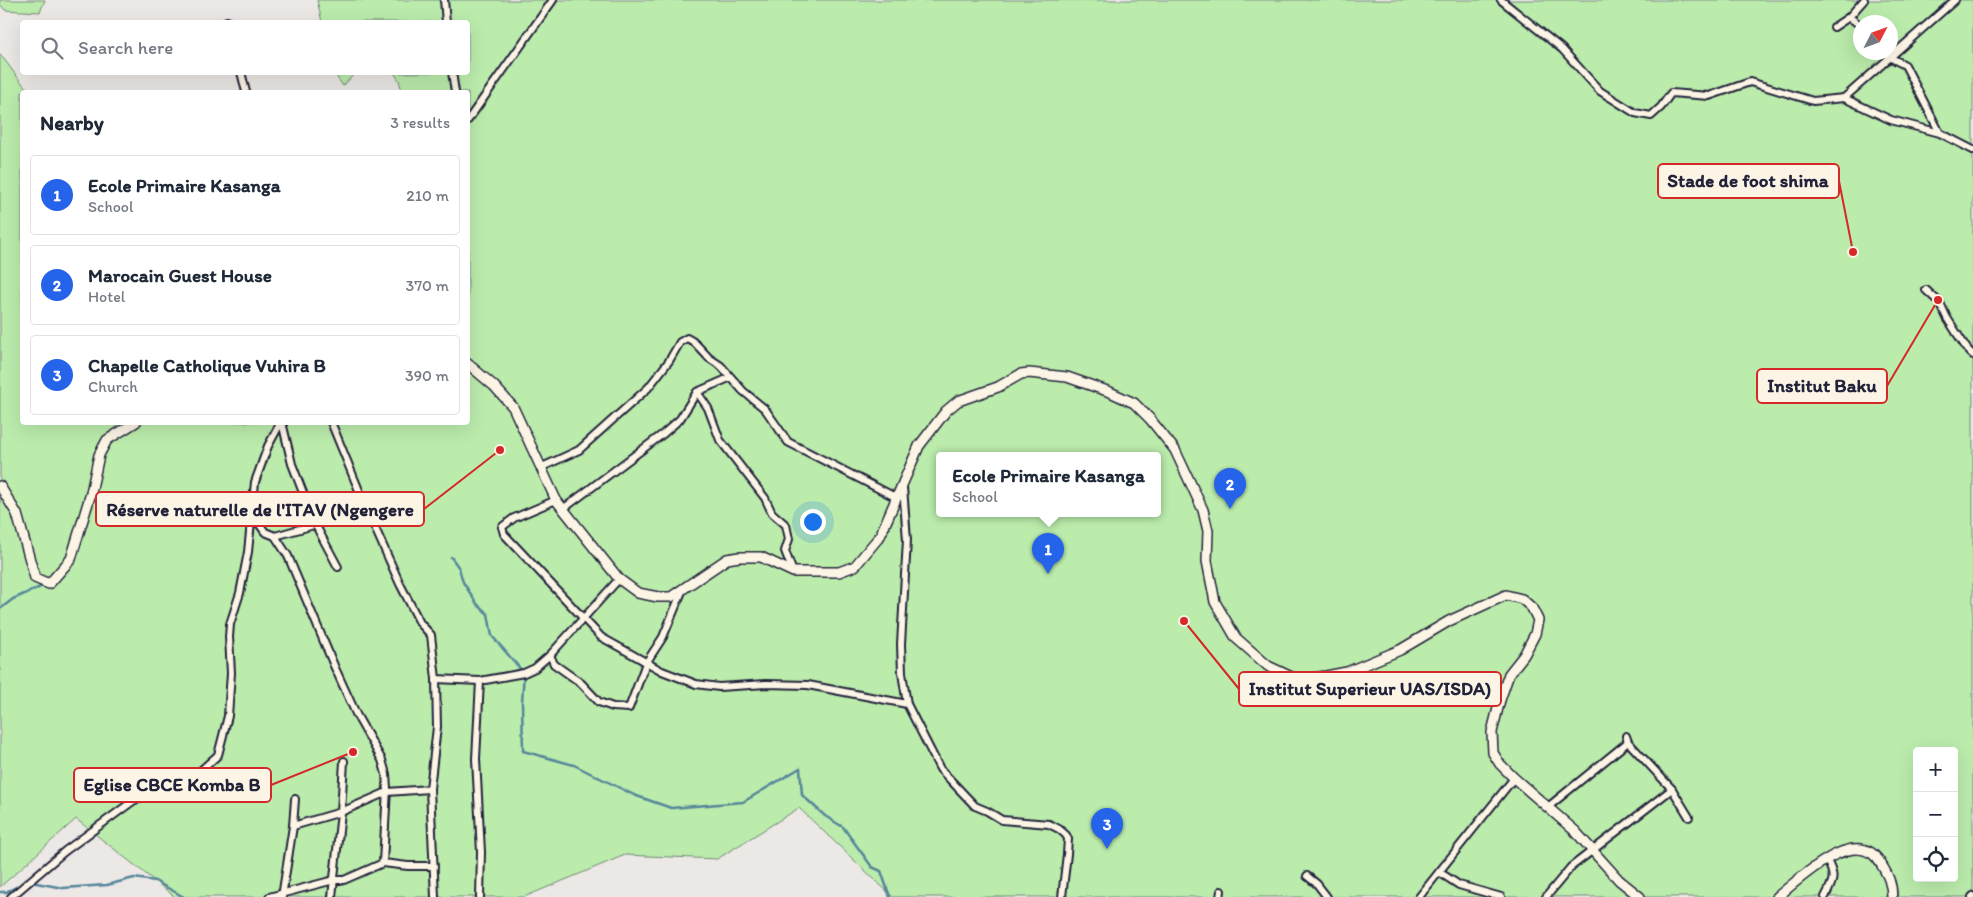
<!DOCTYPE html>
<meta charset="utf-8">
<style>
:root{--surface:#fff;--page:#f2f2f3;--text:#1f2937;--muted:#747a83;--line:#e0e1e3;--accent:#2563eb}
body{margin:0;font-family:Itim,sans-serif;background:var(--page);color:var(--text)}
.controls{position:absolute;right:15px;bottom:15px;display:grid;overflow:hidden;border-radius:5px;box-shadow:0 5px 20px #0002}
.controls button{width:45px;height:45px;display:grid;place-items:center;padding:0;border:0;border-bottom:1px solid var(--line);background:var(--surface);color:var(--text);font:25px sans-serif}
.compass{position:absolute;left:1853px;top:15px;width:45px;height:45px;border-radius:50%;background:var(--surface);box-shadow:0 5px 20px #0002;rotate:48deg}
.you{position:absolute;left:812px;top:521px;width:18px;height:18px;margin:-12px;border:4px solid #fff;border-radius:50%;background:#1a73e8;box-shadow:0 0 0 8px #1a73e833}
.badge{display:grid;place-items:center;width:32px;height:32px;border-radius:50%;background:var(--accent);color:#fff;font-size:16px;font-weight:700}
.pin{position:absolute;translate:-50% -41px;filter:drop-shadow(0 1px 2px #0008)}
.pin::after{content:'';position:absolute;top:26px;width:18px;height:15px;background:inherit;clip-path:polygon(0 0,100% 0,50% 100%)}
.popup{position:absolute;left:936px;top:452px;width:225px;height:65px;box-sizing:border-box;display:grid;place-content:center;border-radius:5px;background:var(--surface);filter:drop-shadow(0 1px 4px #0005);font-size:16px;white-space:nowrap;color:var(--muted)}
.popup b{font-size:19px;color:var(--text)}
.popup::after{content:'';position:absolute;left:50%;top:100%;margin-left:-10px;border:10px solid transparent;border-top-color:var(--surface)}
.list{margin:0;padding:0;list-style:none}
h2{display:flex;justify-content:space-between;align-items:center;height:65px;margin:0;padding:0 20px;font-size:21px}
h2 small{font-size:16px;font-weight:400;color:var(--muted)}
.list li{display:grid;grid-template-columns:32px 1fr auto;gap:15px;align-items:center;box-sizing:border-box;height:80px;margin:0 10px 10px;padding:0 10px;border:1px solid var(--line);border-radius:5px}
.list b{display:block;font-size:19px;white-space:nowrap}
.list p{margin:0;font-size:16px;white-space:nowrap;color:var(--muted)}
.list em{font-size:16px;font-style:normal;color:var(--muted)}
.icon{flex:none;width:28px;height:28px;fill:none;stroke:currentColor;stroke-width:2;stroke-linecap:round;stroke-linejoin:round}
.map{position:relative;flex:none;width:1973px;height:897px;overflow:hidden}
.search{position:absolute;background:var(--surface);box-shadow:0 5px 20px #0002;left:20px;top:20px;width:450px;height:55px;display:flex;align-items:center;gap:12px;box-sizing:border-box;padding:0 18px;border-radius:5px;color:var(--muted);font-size:19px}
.panel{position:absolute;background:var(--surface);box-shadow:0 5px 20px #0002;left:20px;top:90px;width:450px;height:335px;border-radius:5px}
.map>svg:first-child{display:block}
.green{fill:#bbecac;stroke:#6e8774;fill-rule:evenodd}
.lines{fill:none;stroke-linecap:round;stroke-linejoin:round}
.stream{stroke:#57869a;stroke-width:2.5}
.street-casing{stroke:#22223b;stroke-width:10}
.secondary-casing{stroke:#22223b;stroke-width:12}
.street{stroke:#fcf5e5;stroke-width:6}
.secondary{stroke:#fcf5e5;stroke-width:9}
.leader{fill:none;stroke:#d62828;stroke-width:2}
.callout-dot{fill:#d62828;stroke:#fcf5e5;stroke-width:2}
.callout{fill:#fcf5e5;stroke:#d62828;stroke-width:2}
.callout-label{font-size:19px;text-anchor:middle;font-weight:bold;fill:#22223b}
</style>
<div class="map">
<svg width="1973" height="897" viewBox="0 0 1973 897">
<rect width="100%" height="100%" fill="#ebe8e5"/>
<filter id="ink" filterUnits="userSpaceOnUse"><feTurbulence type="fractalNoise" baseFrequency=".02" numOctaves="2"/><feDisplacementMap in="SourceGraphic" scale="10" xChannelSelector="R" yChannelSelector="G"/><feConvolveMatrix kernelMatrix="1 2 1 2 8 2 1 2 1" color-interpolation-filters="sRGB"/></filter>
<g filter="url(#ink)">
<g class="green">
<path d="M0 0H45L40 12 5 10 0 4Z"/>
<path d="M317 0H1973V897H893L799 808 717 859 625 855 524 897H175L76 819 0 887V54L25 87 36 92H22V422H468V92H402L399 80 394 73 468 72V22H322ZM1860 22H1890V52H1860ZM939 455H1157V513H939ZM1917 751H1954V878H1917Z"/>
<path d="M334 73H355L343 86Z"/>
</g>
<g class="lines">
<g class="stream">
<path d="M451 557 459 568 463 582 477 604 488 614 492 636 524 673 522 702 523 751 574 765 634 795 671 808 743 802 800 768"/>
<path d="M0 609 13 599 45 585"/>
<path d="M800 768 802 795 825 816 843 827 872 867 881 871 890 897"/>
<path d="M31 882 63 888 107 885 134 878 155 881 184 897"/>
<path d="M0 892H6L21 885"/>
</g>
<g class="street-casing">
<g id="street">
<path d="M444 0 446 22"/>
<path d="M1501 0 1562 49 1600 91 1635 113 1651 116 1661 107 1671 93 1709 96 1750 82 1813 101 1844 98 1891 120 1940 133 1973 150"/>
<path d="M1849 17 1864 0"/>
<path d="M227 21 228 22"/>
<path d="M1834 27 1849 17 1860 25"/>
<path d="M1885 52 1891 58 1905 65 1940 133"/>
<path d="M241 72 246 92"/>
<path d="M452 72 455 92"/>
<path d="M1844 98 1955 0"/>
<path d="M468 120 553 0"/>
<path d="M1926 290 1940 303 1947 318 1967 349 1973 355"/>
<path d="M697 392 708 408 720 440 765 498 772 513 786 525 789 539 785 551 793 572"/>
<path d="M282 422 292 464 315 524 338 567"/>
<path d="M331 422 367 510 400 584 420 623 431 635 436 679 437 727 430 789 435 897"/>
<path d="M540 468 579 450 648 388 669 361 680 342 687 338 694 342 709 358 721 366 743 391 765 409 788 442 897 498"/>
<path d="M903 487 907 540 901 644 902 673 907 704 940 769 975 806 987 811 1002 820 1049 824 1059 829 1066 835 1068 839 1067 854 1062 897"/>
<path d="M556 500 514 518 502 527 504 534 601 637 662 671 696 684 719 687 766 684 808 685 907 704"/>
<path d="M563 509 663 434 680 419 697 392 729 378"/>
<path d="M253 515 265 532 275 536 288 556 335 668 357 716 382 760 386 774 387 788 383 863"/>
<path d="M275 536 367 510"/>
<path d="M550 655 554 664 581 683 599 702 613 707 629 708 646 663 663 637 683 589"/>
<path d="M436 679 480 681 524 673 535 668 550 655 619 579"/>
<path d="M1626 736 1628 742 1672 789 1689 817"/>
<path d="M1548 807 1628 742"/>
<path d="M293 826 341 812 387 792 430 789"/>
<path d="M1439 872 1459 885 1501 897"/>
<path d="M1307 876 1317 884 1327 897"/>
<path d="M11 897 65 851 133 801 198 773 218 755 228 716 231 673 229 637 230 624 240 593 248 552 255 482 268 446 281 422"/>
<path d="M269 897 334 880H344L383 863 408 866H434"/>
<path d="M282 897 293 826 295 799"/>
<path d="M332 897 341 812 344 761"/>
<path d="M480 897 481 852 476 759 480 681"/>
<path d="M1220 897 1221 891"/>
<path d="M1419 897 1514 778"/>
<path d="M1546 897 1571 867 1672 789"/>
<path d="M1825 897C1834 880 1836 876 1826 859"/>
<path d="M1972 897 1973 896"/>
</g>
</g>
<g class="secondary-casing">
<g id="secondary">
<path d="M468 364 494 386 513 407 556 500 619 579 638 593 658 597H671L727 559 739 557H761L793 572H839L855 566 880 536 919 446 946 411 958 401 998 387 1021 374 1029 373 1067 377 1110 392 1134 403 1150 419 1175 450 1203 510 1208 531 1207 561 1215 602 1236 638 1268 666 1298 680 1326 676 1347 672 1400 650 1449 621 1506 595 1522 599 1532 608 1538 620 1535 634 1524 655 1509 674 1500 700 1492 732 1493 753 1500 764 1514 778 1575 831 1619 880 1640 897"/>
<path d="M0 486 17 514 35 578 49 584 71 559 91 493 99 455 107 440 136 422"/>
<path d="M1777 897C1800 879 1857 822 1881 864 1888 875 1892 884 1892 897"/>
</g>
</g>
<use href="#street" class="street"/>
<use href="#secondary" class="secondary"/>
</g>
</g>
<path class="leader" d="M1853 252L1839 181M1938 300L1887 386M500 450L424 509M1184 621L1239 689M353 752L271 785"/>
<g class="callout-dot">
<circle cx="1853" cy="252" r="5"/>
<circle cx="1938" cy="300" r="5"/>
<circle cx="500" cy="450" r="5"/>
<circle cx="1184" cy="621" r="5"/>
<circle cx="353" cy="752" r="5"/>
</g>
<g class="callout">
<rect x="1658" y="164" width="181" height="34" rx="5"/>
<rect x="1757" y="369" width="130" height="34" rx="5"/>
<rect x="96" y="492" width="328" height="34" rx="5"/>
<rect x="1239" y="672" width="262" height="34" rx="5"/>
<rect x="74" y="768" width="197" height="34" rx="5"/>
</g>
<g class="callout-label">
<text x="1748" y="187">Stade de foot shima</text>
<text x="1822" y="392">Institut Baku</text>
<text x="260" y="516">Réserve naturelle de l'ITAV (Ngengere</text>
<text x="1370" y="695">Institut Superieur UAS/ISDA)</text>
<text x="172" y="791">Eglise CBCE Komba B</text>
</g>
</svg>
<div class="controls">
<button>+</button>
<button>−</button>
<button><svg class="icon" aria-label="locate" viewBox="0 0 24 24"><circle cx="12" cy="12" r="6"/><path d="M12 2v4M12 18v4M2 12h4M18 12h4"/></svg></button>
</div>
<svg class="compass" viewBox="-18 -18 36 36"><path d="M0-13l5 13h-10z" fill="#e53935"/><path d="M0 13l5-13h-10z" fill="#747a83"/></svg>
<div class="you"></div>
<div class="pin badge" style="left:1048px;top:574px">1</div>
<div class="popup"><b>Ecole Primaire Kasanga</b>School</div>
<div class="pin badge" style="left:1230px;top:509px">2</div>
<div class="pin badge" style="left:1107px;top:849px">3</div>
<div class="search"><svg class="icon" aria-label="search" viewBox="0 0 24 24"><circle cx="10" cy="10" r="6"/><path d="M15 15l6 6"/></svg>Search here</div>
<section class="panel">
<h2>Nearby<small>3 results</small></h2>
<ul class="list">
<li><span class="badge">1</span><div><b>Ecole Primaire Kasanga</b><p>School</p></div><em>210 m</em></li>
<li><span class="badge">2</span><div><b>Marocain Guest House</b><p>Hotel</p></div><em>370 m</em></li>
<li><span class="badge">3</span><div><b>Chapelle Catholique Vuhira B</b><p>Church</p></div><em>390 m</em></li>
</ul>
</section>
</div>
